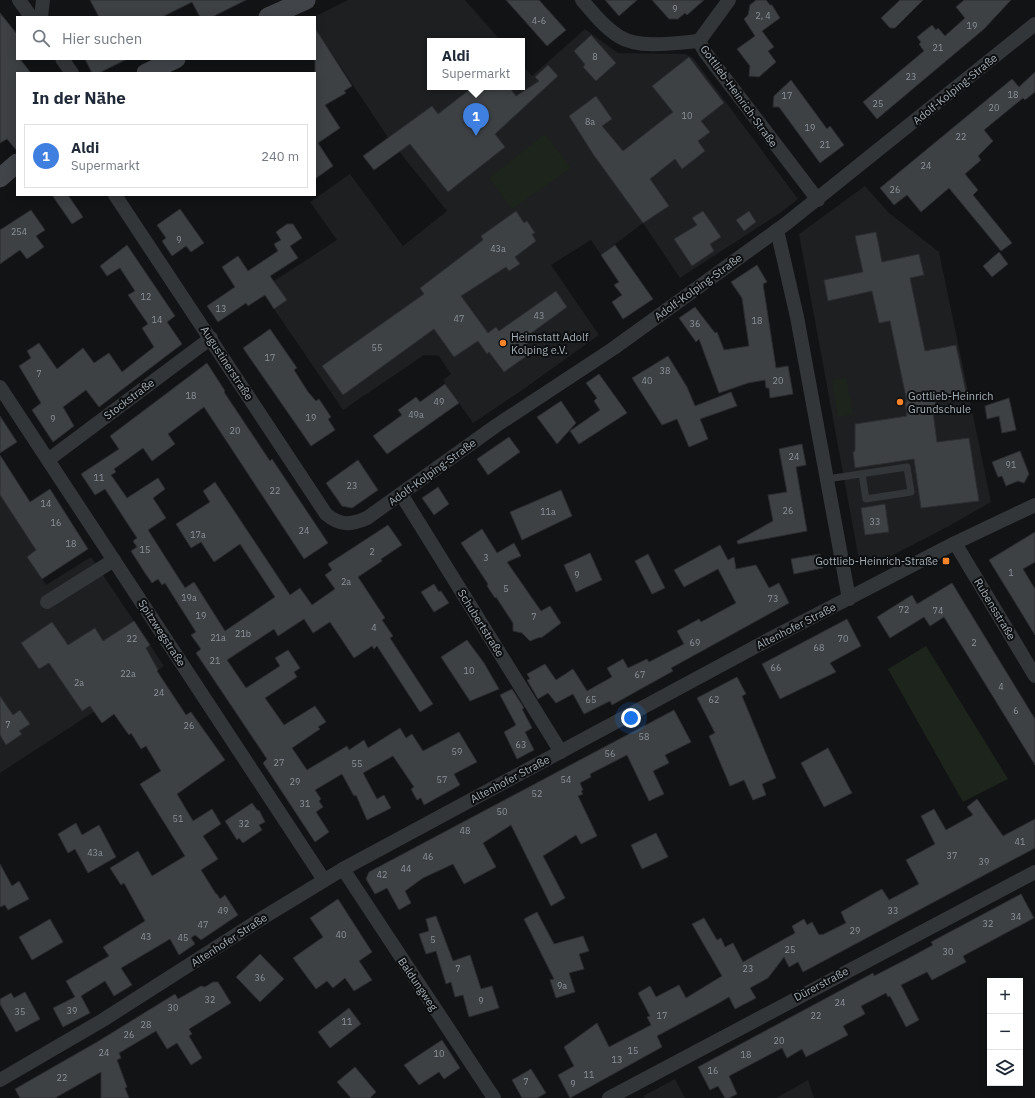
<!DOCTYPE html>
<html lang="de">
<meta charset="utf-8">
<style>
:root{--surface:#fff;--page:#f6f6f7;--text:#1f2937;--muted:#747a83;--line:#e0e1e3;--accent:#805230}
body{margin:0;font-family:"IBM Plex Sans",sans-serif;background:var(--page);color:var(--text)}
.controls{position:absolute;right:12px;bottom:12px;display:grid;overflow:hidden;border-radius:0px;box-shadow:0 2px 10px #0003}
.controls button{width:36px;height:36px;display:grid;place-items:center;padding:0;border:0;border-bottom:1px solid var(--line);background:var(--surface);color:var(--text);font:20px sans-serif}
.you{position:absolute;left:631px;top:718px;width:14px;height:14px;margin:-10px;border:3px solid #fff;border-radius:50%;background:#1a73e8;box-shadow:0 0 0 6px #1a73e833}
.badge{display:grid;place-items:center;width:26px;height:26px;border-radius:50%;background:var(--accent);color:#fff;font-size:13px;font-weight:700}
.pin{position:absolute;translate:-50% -33px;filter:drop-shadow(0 1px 2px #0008)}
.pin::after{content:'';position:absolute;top:21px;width:14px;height:12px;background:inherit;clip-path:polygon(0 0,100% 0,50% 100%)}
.popup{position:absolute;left:427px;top:38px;width:98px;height:52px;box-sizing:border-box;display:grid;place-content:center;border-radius:0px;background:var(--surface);filter:drop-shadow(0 1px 3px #0005);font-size:13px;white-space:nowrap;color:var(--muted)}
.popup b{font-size:15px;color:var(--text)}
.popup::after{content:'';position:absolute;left:50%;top:100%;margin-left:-8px;border:8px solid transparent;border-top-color:var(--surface)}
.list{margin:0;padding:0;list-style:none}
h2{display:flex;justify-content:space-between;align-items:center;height:52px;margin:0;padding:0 16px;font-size:17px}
h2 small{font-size:13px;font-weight:400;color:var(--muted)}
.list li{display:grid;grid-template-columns:26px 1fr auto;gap:12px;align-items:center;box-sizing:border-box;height:64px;margin:0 8px 8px;padding:0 8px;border:1px solid var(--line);border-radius:0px}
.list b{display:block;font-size:15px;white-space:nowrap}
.list p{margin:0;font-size:13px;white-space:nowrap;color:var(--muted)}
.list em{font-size:13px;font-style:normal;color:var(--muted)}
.icon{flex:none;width:22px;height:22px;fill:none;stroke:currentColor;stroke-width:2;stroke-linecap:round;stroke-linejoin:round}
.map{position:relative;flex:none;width:1035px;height:1098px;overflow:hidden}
.search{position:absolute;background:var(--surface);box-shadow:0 2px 10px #0003;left:16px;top:16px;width:300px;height:44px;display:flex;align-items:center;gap:10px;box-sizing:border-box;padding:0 14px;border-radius:0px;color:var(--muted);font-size:15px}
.panel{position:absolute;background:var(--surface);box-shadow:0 2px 10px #0003;left:16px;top:72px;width:300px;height:124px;border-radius:0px}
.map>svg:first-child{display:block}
.built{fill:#1e1f21}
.green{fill:#1d241c}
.building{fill:#3e4144;stroke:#2c2d30}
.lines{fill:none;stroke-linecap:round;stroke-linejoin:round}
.service{stroke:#333639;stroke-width:7}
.minor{stroke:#333639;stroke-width:14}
.secondary{stroke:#414549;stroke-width:19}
.poi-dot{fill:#f78428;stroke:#0d0e0f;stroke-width:1.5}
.labels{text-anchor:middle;stroke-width:4;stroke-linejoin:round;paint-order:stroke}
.number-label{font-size:9px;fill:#8a9299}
.street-label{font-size:11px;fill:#a3adb5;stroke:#0d0e0f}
.poi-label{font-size:11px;fill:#a3adb5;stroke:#0d0e0f;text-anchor:start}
</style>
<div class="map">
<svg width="1035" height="1098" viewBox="0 0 1035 1098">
<rect width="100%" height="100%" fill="#121314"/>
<g class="built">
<path d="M348 0H465L501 41H430V87H522V65L532 76 585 29 618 53 685 54 693 58 798 199 780 213 680 278 643 223 601 255 591 240 551 265 599 335 518 393 473 423 443 380 451 374 439 356 424 355 343 410 274 309 287 300 274 281 337 240 310 202 350 174 403 246 447 211 389 139 315 28 314 17Z"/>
<path d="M865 186 889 213 939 252 991 502 949 526 870 567 859 560 799 234Z"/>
<path d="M0 495 36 550 27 557 46 585 91 557 164 666 0 773Z"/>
<path d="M675 1079 685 1098H645L643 1096Z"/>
<path d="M808 1080 814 1098H776Z"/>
</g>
<g class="green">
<path d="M545 134 571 168 512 209 489 178Z"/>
<path d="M846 378 853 414 838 417 832 380Z"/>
<path d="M926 646 1008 779 963 802 888 669Z"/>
</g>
<g class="building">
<path d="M90 0H246L212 17H200L192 2 162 17H99Z"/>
<path d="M506 0H539L566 30 547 46Z"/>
<path d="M605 0H637L619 16Z"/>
<path d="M652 0H704L687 15 685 13 678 19H669Z"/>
<path d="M756 0H766L770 5H772L780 18 762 31 774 47 768 51 776 62 759 77 749 76 750 66 737 49 755 36 744 19 748 15 750 5Z"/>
<path d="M900 0H923L895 28H890L881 18Z"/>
<path d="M964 0H1011L984 29 877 119 863 102 924 51 919 44 921 42 917 37 932 25 936 30 938 28 945 36 965 18 956 7Z"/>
<path d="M0 13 17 34V59H20L31 73H17V151L7 139 0 143Z"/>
<path d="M315 28 352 86 344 91 346 93 325 105 340 128 318 143 333 166 315 179Z"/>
<path d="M591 35 616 63 596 81 583 67 585 65 583 62 574 51Z"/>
<path d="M689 57 724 103 701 121 710 132 698 141 705 151 682 169 675 159 650 179 669 206 643 223 593 154 569 116 596 96 612 119 602 126 623 151 673 112 652 86Z"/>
<path d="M85 59H127L99 73H92Z"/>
<path d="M548 65 558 76 495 134 505 147 448 192 410 144 374 170 363 156 432 106 438 114 473 87H509L516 96 539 81 535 77Z"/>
<path d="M1035 72V92L1025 100 1023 98 984 130 993 141 978 156 981 160 965 174 978 190 973 195 1012 243 1001 251 949 188 921 212 907 195 894 205 880 188 1012 79 1019 87Z"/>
<path d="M791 80 827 129 830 126 844 145 820 163 779 107H773L774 96Z"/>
<path d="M52 195H68L83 217 72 224Z"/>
<path d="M180 209 204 243 191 252 186 246 172 256 162 241 166 238 157 225Z"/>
<path d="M31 210 45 230 36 236 44 247 27 259 20 250 0 264V230Z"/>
<path d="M516 211 524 223 527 221 535 233 532 234 536 241 515 257 520 264 509 271 506 267 461 296 488 333 496 327 499 331 556 291 567 307 530 334 533 338 526 345 531 353 504 372 489 352 487 354 478 341 454 357 434 329 343 395 322 366 424 294 420 288 483 240 481 236Z"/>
<path d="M703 211 721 237 710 244 714 251 692 266 674 239 697 225 692 218Z"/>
<path d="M749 211 756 222 744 231 736 220Z"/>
<path d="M287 224H293L302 238 290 246 298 258 270 276 287 300 274 309 265 295 248 306 246 303 218 322 207 306 235 287 222 267 238 256 248 271 278 251 274 244 281 240 276 232Z"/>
<path d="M876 232 882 262 919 254 924 275 910 278 925 351 956 345 966 392 935 398 936 405H932L937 442 969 438 979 501 921 508 914 459 855 468 853 452 855 451V424L907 416 905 402H907L890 321 879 323 872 291 828 301 824 280 863 272 855 236Z"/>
<path d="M127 245 175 316 167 322 182 344 99 407 86 390 63 407 74 426 53 442 32 410 41 403 19 366 31 358 27 351 39 343 57 369 83 348 94 363 109 353 122 372 154 347 142 328 148 324 128 295 135 291 120 268 107 276 100 266Z"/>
<path d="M615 245 653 299 623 319 612 302 622 295 614 285 619 282 601 255Z"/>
<path d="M999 252 1008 264 992 277 983 266Z"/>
<path d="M757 265 767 282 763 284 776 368 788 366 793 394 770 398 769 388H766L765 380 748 383 719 393 699 339 696 342 679 318 695 307 715 333 717 332 724 350 749 346 742 298 731 282Z"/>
<path d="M270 329 297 368 294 370 308 392 316 401 319 399 331 417 328 419 335 430 311 446 243 348Z"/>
<path d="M668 356 687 387 695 406 731 392 737 406 700 419 708 439 689 447 677 419 662 425 632 378Z"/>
<path d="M207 363 225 391 224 392 270 461 272 459 328 543 304 559 204 407 168 434 175 444 152 461 143 448 114 469 116 472 111 475 127 498 158 478 165 489 153 498 166 518 148 530 185 588 194 582 225 631 275 597 240 544 214 562 201 542 191 548 176 524 210 502 203 491 215 482 290 595 300 588 312 605 335 589 325 575 332 570 328 564 388 525 402 545 381 559 382 561 358 577 385 618 382 620 393 636 390 638 433 704 420 712 377 646 374 649 372 646 354 658 330 622 313 633 304 619 278 636 274 629 227 660 246 688 280 666 275 658 288 650 300 668 294 672 297 677 265 698 284 725 315 706 326 722 318 727 320 729 292 748 307 770 347 746 349 750 364 740 368 748 400 728 406 738 412 734 423 751 459 732 477 762 454 774 460 785 424 805 421 798 417 800 411 789 414 787 393 756 363 773 377 799 384 795 391 808 367 820 356 795 354 796 342 774 315 790 321 799 319 801 323 807 316 812 329 832 315 842 263 763 267 759 196 653 201 649 191 635 196 632 165 583 162 585 158 579 152 583 145 573 131 551 137 547 133 541 137 538 105 489 95 495 81 474 119 449 110 436Z"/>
<path d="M599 374 627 413 579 444 570 431 600 410 594 401 597 398 586 383Z"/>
<path d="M445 384 459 403 387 454 373 436 402 415 398 410 416 397 420 402Z"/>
<path d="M1009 398 1016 430 1002 433 999 416 987 419 985 406Z"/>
<path d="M561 401 576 423 557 444 537 417Z"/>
<path d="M0 416 17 442 0 453Z"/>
<path d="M509 437 520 452 488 475 477 459Z"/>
<path d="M802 444 806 465 796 467 807 531 738 544 737 541 773 521 768 495 787 492 779 449Z"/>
<path d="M1020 451 1029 474 1024 483 1018 481 1006 486 1002 476 998 477 992 462Z"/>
<path d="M0 455 30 502 50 489 88 549 42 579 27 557 36 550 0 495Z"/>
<path d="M358 460 378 490 352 508 342 506 326 483Z"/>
<path d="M438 487 449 504 434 515 422 498Z"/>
<path d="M561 490 572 516 522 540 510 512Z"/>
<path d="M885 504 889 532 865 535 861 508Z"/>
<path d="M482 529 497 553 514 543 521 556 507 562 541 611 550 606 561 623 541 638 540 637 530 641 522 633 513 631V623L496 597 495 598 487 586 488 584 461 543Z"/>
<path d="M1035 532V562L1023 569 1035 589V635L989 560Z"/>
<path d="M720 545 728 560 734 557 736 569 756 565 769 588 779 583 789 603 671 668 673 671 612 705 610 701 584 714 573 694 556 703 548 693 538 699 527 680 530 679 527 674 545 664 556 680 573 669 587 691 612 677 607 668 623 659 628 668 647 659 649 662 684 644 677 631 699 619 701 622 736 603 718 569 684 587 674 570Z"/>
<path d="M590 553 602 580 576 592 564 565Z"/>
<path d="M648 554 665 588 652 594 635 561Z"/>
<path d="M820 554 823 568 794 574 791 559Z"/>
<path d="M952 583 1035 719V765L944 617 930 626 924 617 890 638 877 617 912 595 917 604Z"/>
<path d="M434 584 439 592 441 591 449 603 434 612 421 592Z"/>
<path d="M847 619 861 646 830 663 836 672 780 699 762 664Z"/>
<path d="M134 621 150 645 146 648 158 670 157 671 186 715 191 712 225 760 177 794 193 821 212 809 221 824 203 836 218 859 201 870 216 894H217L220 899 225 895 238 915 201 940 195 935 191 938 195 944 179 955 170 939 121 968 132 985 114 996 105 981 81 996 90 1013 63 1027 53 1008 75 997 66 981 109 956 103 947 145 921 124 883 121 885 110 868 138 851 152 876 185 856 140 784 161 771 146 746 141 749 131 733 129 735 114 714 102 723 90 706 82 711 49 663 39 669 21 643 52 622 68 645 95 628 103 641Z"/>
<path d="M467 640 484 663 499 689 470 701 441 657Z"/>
<path d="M737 677 746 694 742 696 776 778 762 784 766 795 753 800 744 780 730 786 709 736 715 733 697 698Z"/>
<path d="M512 689 524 708 522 709 532 728 525 732 534 750 517 759 504 732 516 725 500 695Z"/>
<path d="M0 696 13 715 20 710 30 724 19 731 22 734 6 745 0 735Z"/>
<path d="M674 710 691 742 665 755 669 763 653 771 664 794 649 801 627 755 590 774 591 777 580 783 583 790 581 791 583 794 578 796 597 836 581 844 576 835 543 856 565 898 551 906 511 825 483 843 496 867 464 884 453 864 423 878 405 891 411 903 399 910 387 888 375 894 366 879 369 872Z"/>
<path d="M828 748 852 793 824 807 801 763Z"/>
<path d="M977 799 1003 836 1035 819V848L803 972 798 962 789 967 784 957 768 978 750 988 756 998 735 1009 729 997 717 1004 657 1036 662 1047 570 1098 558 1075 574 1066 564 1047 597 1023 609 1047 651 1025 647 1017 650 1016 638 993 650 986 656 997 679 985 686 998 722 976 692 924 704 918 717 940 721 938 725 947 733 943 743 962 795 933 792 926 804 919 807 925 812 922 819 935 822 934V935L846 923 841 912 876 892 882 889 889 900 919 884 906 860 935 844 921 816 934 809 946 830 973 815 967 807Z"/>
<path d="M252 803 258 811 259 810 265 822 259 825 262 830 243 843 239 838 237 840 225 821Z"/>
<path d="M76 823 82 835 99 825 116 857 88 873 75 849 68 853 58 834Z"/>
<path d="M656 833 668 857 642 869 631 845Z"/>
<path d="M0 864 12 886 19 881 29 899 8 910 5 905 0 907Z"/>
<path d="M1021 894 1034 918 963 956 966 962 932 980 927 972 901 985 919 1020 906 1027 890 996 888 997 886 993 861 1006 865 1014 843 1026 848 1035 806 1057 802 1049 787 1058 782 1048 729 1076 737 1094 729 1098H725L718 1086 710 1090 698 1067 873 973 874 976 909 958 933 945 931 942Z"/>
<path d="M338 899 372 952 359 961 372 980 354 991 345 978 333 988 327 981 316 989 293 958 323 937 310 918Z"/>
<path d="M537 912 554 944 583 936 589 951 579 954 584 969 569 973 575 992 556 998 550 980 554 979 524 919Z"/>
<path d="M436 916 453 961 470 955 481 989 492 986 499 1008 469 1017 463 995 455 997 451 982 446 984 436 951 426 954 419 934 429 931 426 919Z"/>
<path d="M50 919 63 942 32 960 19 937Z"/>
<path d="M260 954 284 979 260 1002 236 977Z"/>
<path d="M213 982H218L231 1003 189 1029 192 1034 189 1036 202 1058 191 1065 177 1043 167 1049 156 1031 119 1053 121 1058 117 1060 127 1087 125 1088 129 1098H101V1072L55 1098H20L15 1089 97 1042 175 994 178 999 201 986 205 987Z"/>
<path d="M25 992 40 1019 16 1032 0 1004V999L11 993 14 998Z"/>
<path d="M349 1008 361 1024 330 1048 318 1032Z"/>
<path d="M442 1040 460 1068 444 1079 439 1072 419 1085 404 1065Z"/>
<path d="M355 1067 376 1092 370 1098H351L337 1082Z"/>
<path d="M531 1069 546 1093 537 1098H522L512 1080Z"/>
</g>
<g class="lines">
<path class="service" d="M827 479 907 467 911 492 866 499 862 474"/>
<g class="minor">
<path d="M19 0 31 17"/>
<path d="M582 0C593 13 605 28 620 37 639 49 677 43 699 41L705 52 818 200"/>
<path d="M41 17 43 0"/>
<path d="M699 41 729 0"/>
<path d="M62 59 72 73"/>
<path d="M115 195 326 514C340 526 351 525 367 518L497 425 614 348 787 223 1035 24"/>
<path d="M777 230 797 317 849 599"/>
<path d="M0 387 324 880"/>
<path d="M48 460 211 338"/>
<path d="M401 494 561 752"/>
<path d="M955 543 1035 676"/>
<path d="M47 602 114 560"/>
<path d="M343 869 494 1098"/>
<path d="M0 1080 103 1020 264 917 343 869 768 640 955 543 1035 505"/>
<path d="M609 1098 1035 872"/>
</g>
<g class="secondary">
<path d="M268 17 306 0"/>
<path d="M146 73 176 59"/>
<path d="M0 178 17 163"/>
</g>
</g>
<g class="poi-dot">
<circle cx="503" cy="343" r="4"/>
<circle cx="900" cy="402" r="4"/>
<rect x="942" y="557" width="8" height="8" rx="2"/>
</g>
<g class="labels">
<g class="number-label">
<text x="675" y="12">9</text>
<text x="763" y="19">2, 4</text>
<text x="539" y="24">4-6</text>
<text x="972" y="29">19</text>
<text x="938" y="51">21</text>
<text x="595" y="60">8</text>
<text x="911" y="80">23</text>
<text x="1013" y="98">18</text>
<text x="787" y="99">17</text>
<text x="878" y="107">25</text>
<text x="994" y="111">20</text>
<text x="687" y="119">10</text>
<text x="590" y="125">8a</text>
<text x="810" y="131">19</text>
<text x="961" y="140">22</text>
<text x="825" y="148">21</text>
<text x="926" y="169">24</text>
<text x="895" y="193">26</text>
<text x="19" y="235">254</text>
<text x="179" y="243">9</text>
<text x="498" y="252">43a</text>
<text x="146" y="300">12</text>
<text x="221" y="312">13</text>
<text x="539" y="319">43</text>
<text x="459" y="322">47</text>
<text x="157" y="323">14</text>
<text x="757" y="324">18</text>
<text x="695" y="327">36</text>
<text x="377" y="351">55</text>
<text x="270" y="361">17</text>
<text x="665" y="374">38</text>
<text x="39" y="377">7</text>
<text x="647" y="384">40</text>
<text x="778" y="384">20</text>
<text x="191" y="399">18</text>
<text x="439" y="405">49</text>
<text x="416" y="418">49a</text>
<text x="311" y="421">19</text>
<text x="53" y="422">9</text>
<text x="235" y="434">20</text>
<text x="794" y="460">24</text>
<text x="1011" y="468">91</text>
<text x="99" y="481">11</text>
<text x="352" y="489">23</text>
<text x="275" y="494">22</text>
<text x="46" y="507">14</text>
<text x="788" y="514">26</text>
<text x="548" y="515">11a</text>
<text x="875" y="525">33</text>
<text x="56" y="526">16</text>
<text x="304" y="534">24</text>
<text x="198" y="538">17a</text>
<text x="71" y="547">18</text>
<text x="145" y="553">15</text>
<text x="372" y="555">2</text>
<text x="486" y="561">3</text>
<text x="1011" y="576">1</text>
<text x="577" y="578">9</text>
<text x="346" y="585">2a</text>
<text x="506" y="592">5</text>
<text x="189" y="601">19a</text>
<text x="773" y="602">73</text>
<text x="904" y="613">72</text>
<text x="938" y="614">74</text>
<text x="201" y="619">19</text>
<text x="534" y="620">7</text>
<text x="374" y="631">4</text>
<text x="243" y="637">21b</text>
<text x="218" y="641">21a</text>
<text x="132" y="642">22</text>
<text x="843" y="642">70</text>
<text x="695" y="646">69</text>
<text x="974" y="646">2</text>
<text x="819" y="651">68</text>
<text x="215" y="664">21</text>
<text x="776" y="671">66</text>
<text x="469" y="674">10</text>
<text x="128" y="677">22a</text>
<text x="640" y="678">67</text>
<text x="79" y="686">2a</text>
<text x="1001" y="690">4</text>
<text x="159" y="696">24</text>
<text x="591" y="703">65</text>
<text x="714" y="703">62</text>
<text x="1016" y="714">6</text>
<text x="8" y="728">7</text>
<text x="189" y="729">26</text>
<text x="644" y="740">58</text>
<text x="521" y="748">63</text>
<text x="457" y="755">59</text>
<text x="610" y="757">56</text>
<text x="279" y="766">27</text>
<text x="357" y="767">55</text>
<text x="442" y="783">57</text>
<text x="566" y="783">54</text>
<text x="295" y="785">29</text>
<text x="537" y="797">52</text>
<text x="305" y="807">31</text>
<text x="502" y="815">50</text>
<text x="178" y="822">51</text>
<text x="244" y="827">32</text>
<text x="465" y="834">48</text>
<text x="1020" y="845">41</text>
<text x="95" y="856">43a</text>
<text x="952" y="859">37</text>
<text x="428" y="860">46</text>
<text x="984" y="865">39</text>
<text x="406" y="872">44</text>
<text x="382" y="878">42</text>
<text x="223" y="914">49</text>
<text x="893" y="914">33</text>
<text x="1016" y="920">34</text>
<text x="988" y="927">32</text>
<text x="203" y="928">47</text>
<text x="855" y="934">29</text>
<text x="341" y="938">40</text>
<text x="146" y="940">43</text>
<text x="183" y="941">45</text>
<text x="433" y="943">5</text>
<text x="790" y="953">25</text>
<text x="948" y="955">30</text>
<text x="458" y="972">7</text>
<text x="748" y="972">23</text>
<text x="260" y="981">36</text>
<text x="562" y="989">9a</text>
<text x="210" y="1003">32</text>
<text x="481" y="1004">9</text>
<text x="840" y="1006">24</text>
<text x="173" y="1011">30</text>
<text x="72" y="1014">39</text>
<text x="20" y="1015">35</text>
<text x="662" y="1019">17</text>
<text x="816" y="1019">22</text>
<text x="347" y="1025">11</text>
<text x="146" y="1028">28</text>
<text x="129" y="1038">26</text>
<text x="779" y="1044">20</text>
<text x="633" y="1054">15</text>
<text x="104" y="1056">24</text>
<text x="439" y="1057">10</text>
<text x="746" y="1058">18</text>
<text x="617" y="1063">13</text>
<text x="713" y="1074">16</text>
<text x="589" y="1078">11</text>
<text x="62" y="1081">22</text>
<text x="526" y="1085">7</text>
<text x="573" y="1087">9</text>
</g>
<g class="street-label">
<text transform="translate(955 89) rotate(-39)" y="4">Adolf-Kolping-Straße</text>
<text transform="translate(739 96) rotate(54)" y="4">Gottlieb-Heinrich-Straße</text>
<text transform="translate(698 287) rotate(-36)" y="4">Adolf-Kolping-Straße</text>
<text transform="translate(227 363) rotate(57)" y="4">Augustinerstraße</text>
<text transform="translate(129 399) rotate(-37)" y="4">Stockstraße</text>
<text transform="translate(432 472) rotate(-36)" y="4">Adolf-Kolping-Straße</text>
<text transform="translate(995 609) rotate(59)" y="4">Rubensstraße</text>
<text transform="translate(481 623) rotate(58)" y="4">Schubertstraße</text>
<text transform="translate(796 626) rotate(-27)" y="4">Altenhofer Straße</text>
<text transform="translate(162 633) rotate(57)" y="4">Spitzwegstraße</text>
<text transform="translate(510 779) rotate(-28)" y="4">Altenhofer Straße</text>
<text transform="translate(229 940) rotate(-33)" y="4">Altenhofer Straße</text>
<text transform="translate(418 984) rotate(56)" y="4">Baldungweg</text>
<text transform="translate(821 984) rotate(-28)" y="4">Dürerstraße</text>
</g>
<g class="poi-label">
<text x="511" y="341">Heimstatt Adolf<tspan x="511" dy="13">Kolping e.V.</tspan></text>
<text x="908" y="400">Gottlieb-Heinrich<tspan x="908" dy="13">Grundschule</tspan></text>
<text x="938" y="565" text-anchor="end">Gottlieb-Heinrich-Straße</text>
</g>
</g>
</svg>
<div class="controls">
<button>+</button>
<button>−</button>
<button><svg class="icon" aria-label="layers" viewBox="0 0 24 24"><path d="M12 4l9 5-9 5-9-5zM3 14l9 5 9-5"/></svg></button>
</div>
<div class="you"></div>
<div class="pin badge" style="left:476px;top:136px;background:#3f7fe0">1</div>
<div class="popup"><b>Aldi</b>Supermarkt</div>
<div class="search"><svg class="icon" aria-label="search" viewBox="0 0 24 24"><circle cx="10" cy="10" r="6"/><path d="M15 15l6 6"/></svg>Hier suchen</div>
<section class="panel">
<h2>In der Nähe<small></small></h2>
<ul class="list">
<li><span class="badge" style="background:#3f7fe0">1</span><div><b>Aldi</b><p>Supermarkt</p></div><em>240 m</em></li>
</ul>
</section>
</div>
